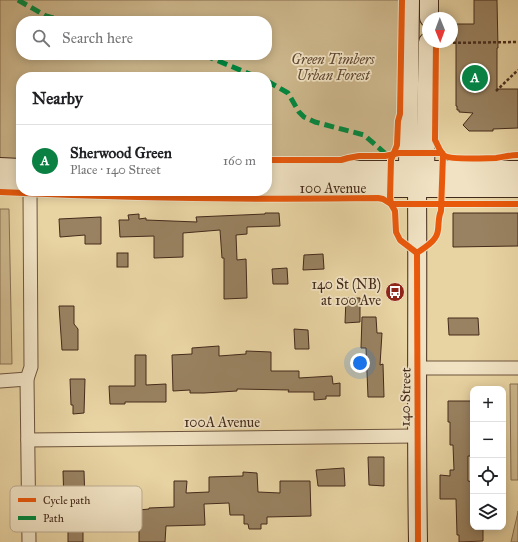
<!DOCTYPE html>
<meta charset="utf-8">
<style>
:root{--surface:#fff;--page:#f6f6f6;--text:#202124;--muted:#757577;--line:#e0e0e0;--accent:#0b8043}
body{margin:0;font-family:"IM FELL Great Primer",serif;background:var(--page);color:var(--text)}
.controls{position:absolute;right:12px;bottom:12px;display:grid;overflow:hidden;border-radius:8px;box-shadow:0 2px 10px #0003}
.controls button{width:36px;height:36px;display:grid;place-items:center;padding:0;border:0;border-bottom:1px solid var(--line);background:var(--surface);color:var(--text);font:20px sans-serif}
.compass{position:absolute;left:422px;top:12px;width:36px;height:36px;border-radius:50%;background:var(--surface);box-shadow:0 2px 10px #0003;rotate:179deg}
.you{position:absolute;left:360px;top:363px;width:14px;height:14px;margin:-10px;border:3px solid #fff;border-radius:50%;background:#1a73e8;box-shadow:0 0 0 6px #1a73e833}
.badge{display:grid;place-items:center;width:26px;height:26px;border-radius:50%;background:var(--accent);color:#fff;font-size:13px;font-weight:700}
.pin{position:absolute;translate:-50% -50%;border:2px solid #fff;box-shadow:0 1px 4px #0006}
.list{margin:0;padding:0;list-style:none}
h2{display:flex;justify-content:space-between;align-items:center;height:52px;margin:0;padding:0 16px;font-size:17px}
h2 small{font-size:13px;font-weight:400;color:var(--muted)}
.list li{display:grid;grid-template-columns:26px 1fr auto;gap:12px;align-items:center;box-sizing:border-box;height:72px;padding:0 16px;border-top:1px solid var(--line)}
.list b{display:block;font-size:15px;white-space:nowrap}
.list p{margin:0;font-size:13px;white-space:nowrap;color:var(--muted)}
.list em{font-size:13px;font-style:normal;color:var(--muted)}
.icon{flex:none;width:22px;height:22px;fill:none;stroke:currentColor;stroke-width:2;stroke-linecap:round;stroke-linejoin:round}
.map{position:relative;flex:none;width:518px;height:542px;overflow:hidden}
.search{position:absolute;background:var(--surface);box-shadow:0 2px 10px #0003;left:16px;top:16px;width:256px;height:44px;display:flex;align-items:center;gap:10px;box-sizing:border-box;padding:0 14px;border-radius:16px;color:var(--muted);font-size:15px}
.panel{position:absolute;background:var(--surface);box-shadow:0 2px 10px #0003;left:16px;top:72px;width:256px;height:124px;border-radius:16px}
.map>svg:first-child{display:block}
.green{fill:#ccb68b;stroke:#887053;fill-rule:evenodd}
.building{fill:#998261;stroke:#442a1b}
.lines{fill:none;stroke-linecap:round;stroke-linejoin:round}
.street-casing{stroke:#6d543d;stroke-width:15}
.secondary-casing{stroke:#442a1b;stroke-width:20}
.path{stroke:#442a1b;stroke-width:2.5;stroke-dasharray:3 2;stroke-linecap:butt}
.street{stroke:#f0e2c3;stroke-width:13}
.secondary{stroke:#f0e2c3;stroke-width:18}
.quiet{stroke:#00873e;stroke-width:5;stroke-dasharray:10 5;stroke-linecap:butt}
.cycleway-casing{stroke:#f0e2c3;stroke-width:8}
.cycleway{stroke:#e8590c;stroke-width:6}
.labels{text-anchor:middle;stroke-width:3.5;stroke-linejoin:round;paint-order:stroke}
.park-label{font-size:14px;font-style:italic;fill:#5f4631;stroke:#f0e2c3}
.street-label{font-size:14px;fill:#442a1b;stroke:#f0e2c3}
.poi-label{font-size:14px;fill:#442a1b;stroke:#f0e2c3;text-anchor:end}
.key{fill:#f0e2c3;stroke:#bcab91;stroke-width:1}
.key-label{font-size:11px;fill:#442a1b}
</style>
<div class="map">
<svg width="518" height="542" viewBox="0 0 518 542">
<rect width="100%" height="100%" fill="#e8d3a2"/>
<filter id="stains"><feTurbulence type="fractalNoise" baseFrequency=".005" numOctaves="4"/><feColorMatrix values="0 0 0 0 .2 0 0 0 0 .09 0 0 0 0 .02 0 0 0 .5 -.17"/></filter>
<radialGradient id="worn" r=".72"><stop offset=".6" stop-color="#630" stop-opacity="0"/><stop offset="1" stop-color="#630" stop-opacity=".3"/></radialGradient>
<g class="green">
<path d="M0 0H400L398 116 401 117C401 135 405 154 386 162L267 164V77H21V162L0 161ZM21 21H267V55H21Z"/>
<path d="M0 209H9L12 364H0Z"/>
<path d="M510 384H518V480H511Z"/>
<path d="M518 511V542H511L518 512Z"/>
</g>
<g class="building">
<path d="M474 0H497L498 48H497V89H518V128L493 129V131H469L463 125 473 113 459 112V110H457V106H456V24H474Z"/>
<path d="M265 213H279L280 226 247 227V234L236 235 237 260 246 259 247 298 224 299V258H222L220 230 183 233V257L154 258V236L120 237 119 220H129L128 215 139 214V219L146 218V220L197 222 196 217 265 214Z"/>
<path d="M453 213H518V246L453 247Z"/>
<path d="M101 217V244H85V235L60 237 59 219Z"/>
<rect x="117" y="253" width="11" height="14"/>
<path d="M323 254 324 269 303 270 304 255Z"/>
<path d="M287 268 288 284H273L272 269Z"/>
<path d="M346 298H360V322L345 323Z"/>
<path d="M59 306H74V324L78 329V350H62Z"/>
<path d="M362 317H376L377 333H382L380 365 383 364 384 397H368L366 348H361Z"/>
<path d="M448 318H478L479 335H449Z"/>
<path d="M294 329 308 330 309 349H295Z"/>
<path d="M219 346V356L246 354V351L271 352V371H299V378L332 376 333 384 340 383V396H326V399L314 400V392H288L289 390 237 389V391L204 393H190V390L173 391 172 355 192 354V348Z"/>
<path d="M135 355H146V385L166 384V402H125V404H110L109 386H135Z"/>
<path d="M70 379H85L84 413 73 414V405H71Z"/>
<path d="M448 401H473V456H468V481L473 482V527H483V541L459 542V535H457L456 499H440V475L450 476V470H454L453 445H450V422H448Z"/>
<path d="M368 457H384V486L369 485Z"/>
<path d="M344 468 345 486H318L316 470Z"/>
<path d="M63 471H84L85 504H64Z"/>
<path d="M243 472 257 473 258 492 280 493V481H310L311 516 267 517V524H261V529H249L248 524H244V515H230L229 503 204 504 205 525 166 526 165 542H139V510L149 509V508L174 507V481H187L186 493 209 492V477L243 476Z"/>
<rect x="68" y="525" width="15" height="17"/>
</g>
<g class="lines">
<g class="street-casing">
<g id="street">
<path d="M418 368H518"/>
<path d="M0 381 27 379"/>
<path d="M28 440 416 436"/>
<path d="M29 542 27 379 31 367 30 191"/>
</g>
</g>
<g class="secondary-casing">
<g id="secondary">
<path d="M410 0 408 170 413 181"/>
<path d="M429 18V0"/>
<path d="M0 167 21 168"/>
<path d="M267 170H518"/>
<path d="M0 182 21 183"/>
<path d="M267 188H518"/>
<path d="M418 542C416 424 418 306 417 189L425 170 428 42"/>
</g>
</g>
<g class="path">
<path d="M443 43 518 42"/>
<path d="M496 91 518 70"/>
</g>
<use href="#street" class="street"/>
<use href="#secondary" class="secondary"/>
<g class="quiet">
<path d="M18 0 46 16 66 21"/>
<path d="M204 55 257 77"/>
<path d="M267 81 288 93 299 112 304 117 315 122 364 135 387 155"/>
</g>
<g class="cycleway-casing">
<g id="cycleway">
<path d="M402 0 400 114 398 121 397 145 391 160 390 197 391 204 395 211 396 232 400 240 417 253"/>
<path d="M436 42 435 140C438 145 440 153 445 156 451 160 487 158 496 158 504 157 509 155 518 155"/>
<path d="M267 160H341L348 158 359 156H385L399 153H442"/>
<path d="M0 192C126 198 252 200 378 198L383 199 391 204H518"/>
<path d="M417 253 418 542"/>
<path d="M417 253C425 247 437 241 438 230 439 223 438 218 441 211L443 155"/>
</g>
</g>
<use href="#cycleway" class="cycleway"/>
</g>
<defs>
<g id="bus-disc" transform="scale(1)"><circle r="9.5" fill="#8f2418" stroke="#f0e2c3"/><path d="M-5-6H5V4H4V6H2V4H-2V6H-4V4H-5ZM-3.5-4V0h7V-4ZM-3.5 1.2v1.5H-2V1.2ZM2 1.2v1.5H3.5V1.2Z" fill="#fff"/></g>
</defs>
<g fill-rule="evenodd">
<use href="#bus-disc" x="395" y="292"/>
</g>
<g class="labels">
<g class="park-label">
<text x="333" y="64">Green Timbers<tspan x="333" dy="16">Urban Forest</tspan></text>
</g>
<g class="street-label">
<text x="333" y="193">100 Avenue</text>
<text transform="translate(405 397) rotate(-89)" y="5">140 Street</text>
<text x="222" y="427">100A Avenue</text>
</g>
<g class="poi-label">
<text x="381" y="289">140 St (NB)<tspan x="381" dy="16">at 100 Ave</tspan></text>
</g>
</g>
<rect x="10" y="486" width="132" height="46" rx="6" class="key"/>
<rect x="18" y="498" width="18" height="4" fill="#e8590c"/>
<rect x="18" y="516" width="18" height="4" fill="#00873e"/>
<g class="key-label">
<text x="43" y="504">Cycle path</text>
<text x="43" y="522">Path</text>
</g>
<rect width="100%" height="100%" filter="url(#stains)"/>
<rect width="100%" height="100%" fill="url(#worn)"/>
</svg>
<div class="controls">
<button>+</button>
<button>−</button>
<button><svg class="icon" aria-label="locate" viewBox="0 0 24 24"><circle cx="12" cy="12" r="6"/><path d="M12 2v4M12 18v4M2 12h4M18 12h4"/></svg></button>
<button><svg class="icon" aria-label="layers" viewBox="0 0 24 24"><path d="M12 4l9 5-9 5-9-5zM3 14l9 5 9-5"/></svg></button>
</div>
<svg class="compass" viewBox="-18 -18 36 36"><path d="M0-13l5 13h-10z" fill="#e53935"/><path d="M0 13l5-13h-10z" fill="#757577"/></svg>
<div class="you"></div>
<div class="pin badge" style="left:475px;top:78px">A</div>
<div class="search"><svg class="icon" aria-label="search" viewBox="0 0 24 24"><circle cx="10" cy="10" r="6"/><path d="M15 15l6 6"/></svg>Search here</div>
<section class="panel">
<h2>Nearby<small></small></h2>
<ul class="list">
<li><span class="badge">A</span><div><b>Sherwood Green</b><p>Place · 140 Street</p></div><em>160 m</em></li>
</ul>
</section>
</div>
